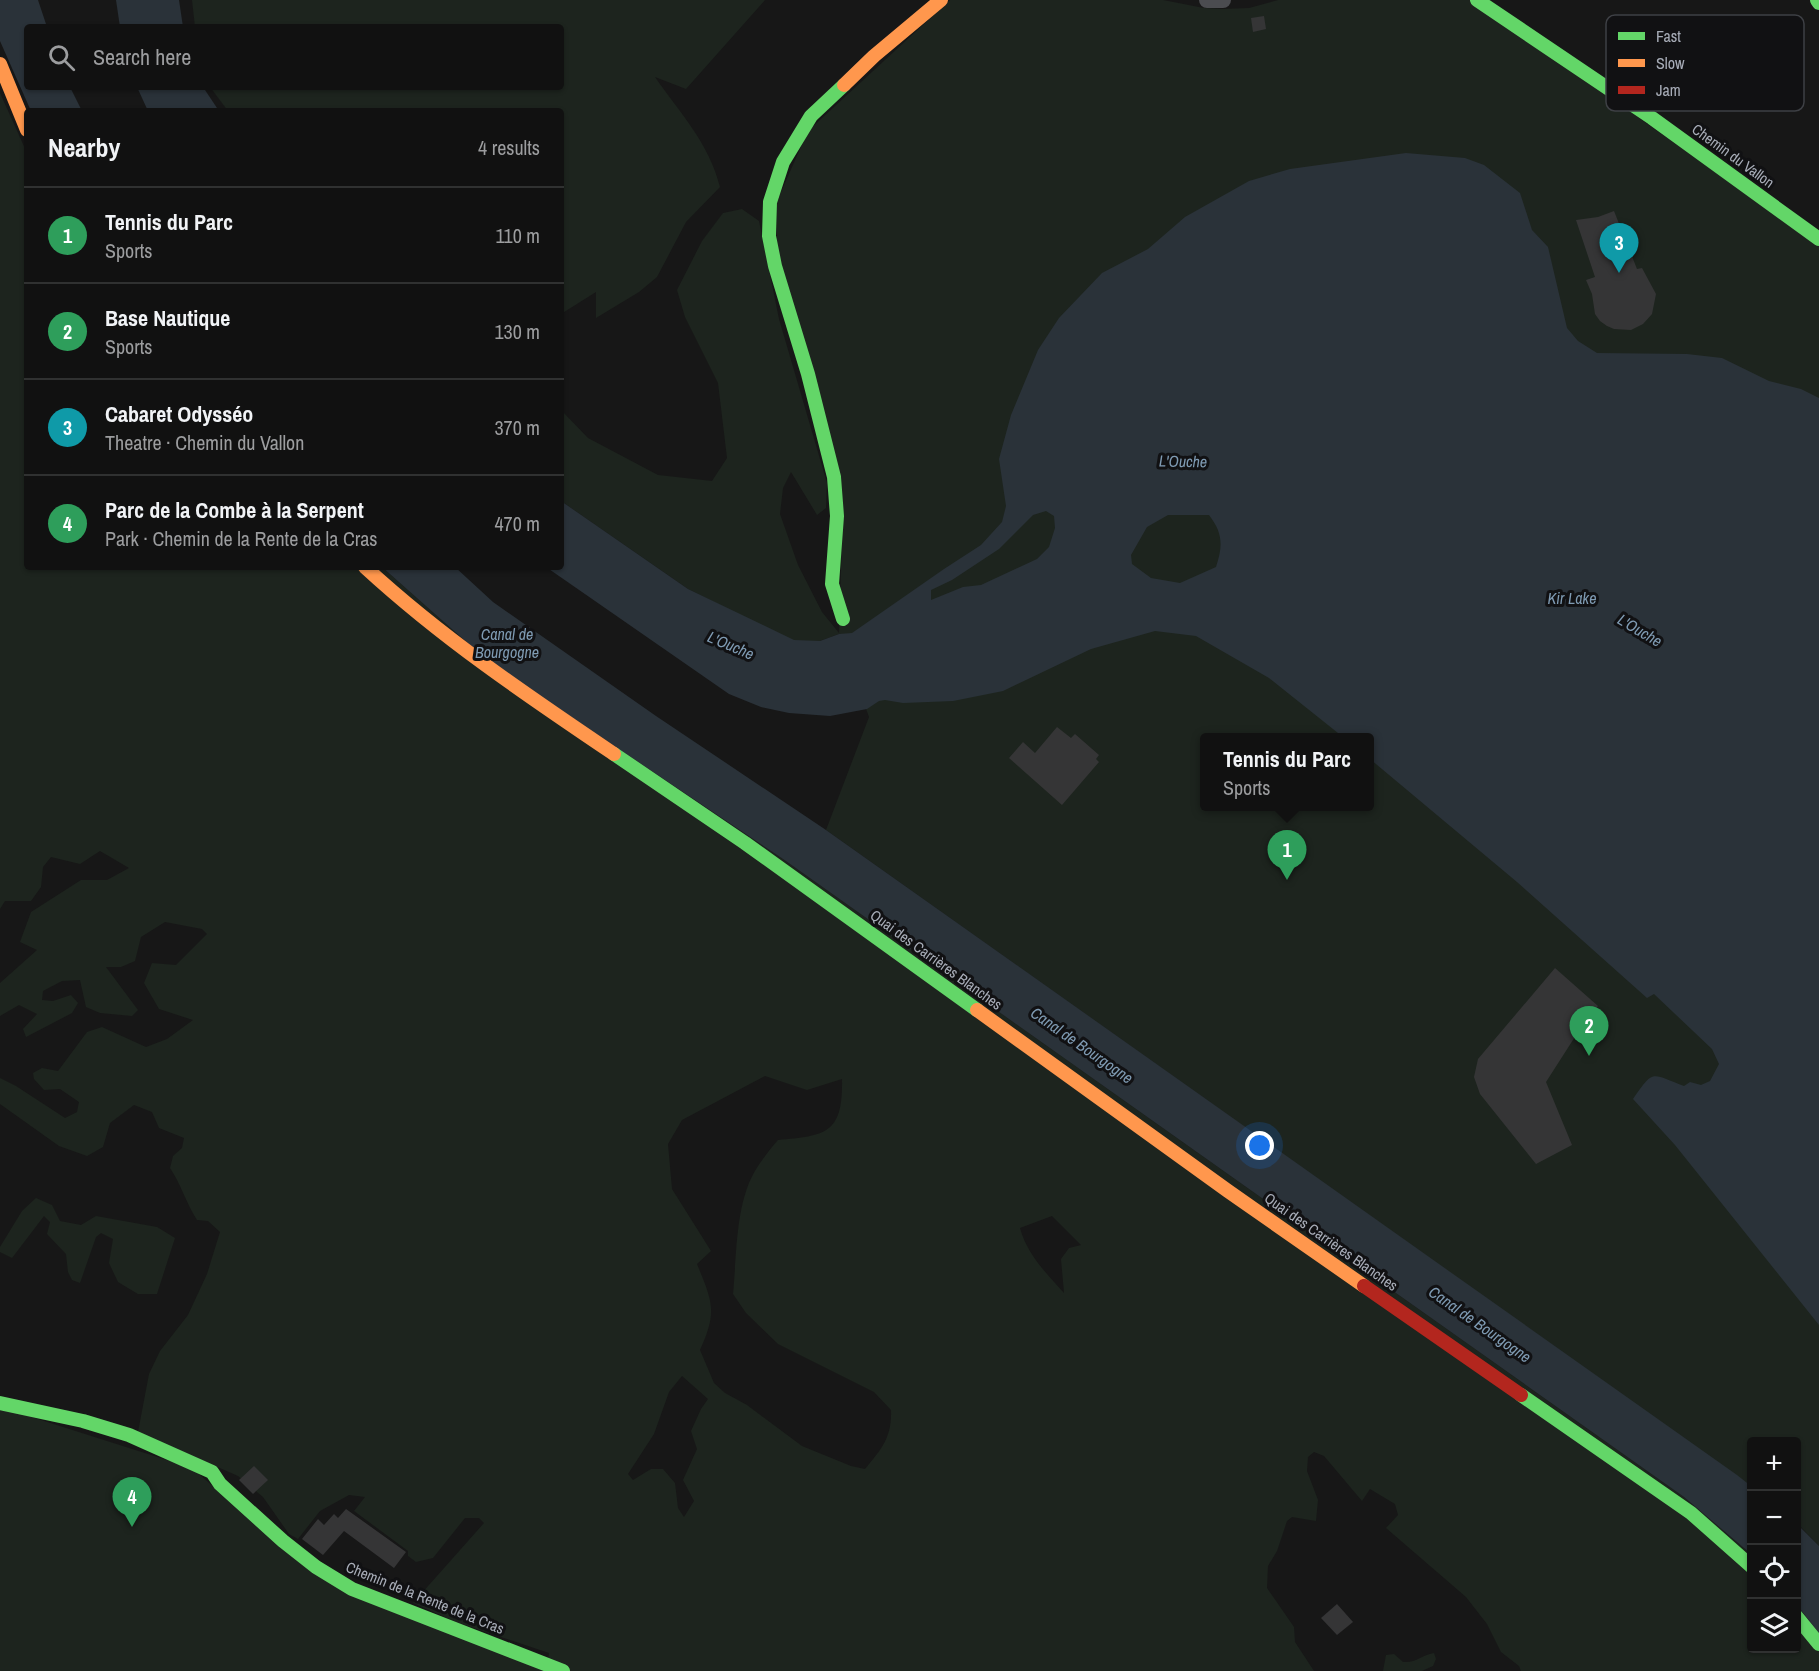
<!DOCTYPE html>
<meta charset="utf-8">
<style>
:root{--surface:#111;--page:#1e1f1f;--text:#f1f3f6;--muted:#9c9d9f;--line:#303131;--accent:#2563eb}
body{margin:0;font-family:"Archivo Narrow",sans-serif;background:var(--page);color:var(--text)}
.controls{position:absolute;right:18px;bottom:18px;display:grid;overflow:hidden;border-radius:6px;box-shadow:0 2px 4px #0004}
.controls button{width:54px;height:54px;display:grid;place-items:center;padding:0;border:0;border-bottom:2px solid var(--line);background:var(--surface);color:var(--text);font:30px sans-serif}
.you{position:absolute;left:1260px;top:1146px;width:21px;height:21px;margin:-15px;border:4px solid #fff;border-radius:50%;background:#1a73e8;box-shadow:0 0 0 9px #1a73e833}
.badge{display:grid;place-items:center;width:39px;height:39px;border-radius:50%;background:var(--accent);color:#fff;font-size:20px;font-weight:700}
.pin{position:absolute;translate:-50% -50px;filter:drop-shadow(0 2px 3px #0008)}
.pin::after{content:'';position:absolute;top:32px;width:21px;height:18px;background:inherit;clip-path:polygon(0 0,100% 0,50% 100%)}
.popup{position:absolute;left:1200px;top:733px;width:174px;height:78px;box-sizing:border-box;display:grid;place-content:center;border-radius:6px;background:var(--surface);filter:drop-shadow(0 2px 4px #0005);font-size:20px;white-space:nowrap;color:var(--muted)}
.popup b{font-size:22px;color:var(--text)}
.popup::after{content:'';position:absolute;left:50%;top:100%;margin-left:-12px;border:12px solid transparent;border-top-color:var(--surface)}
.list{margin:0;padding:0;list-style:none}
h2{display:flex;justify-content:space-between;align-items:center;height:78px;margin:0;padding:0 24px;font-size:26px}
h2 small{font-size:20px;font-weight:400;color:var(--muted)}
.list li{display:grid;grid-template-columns:39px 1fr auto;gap:18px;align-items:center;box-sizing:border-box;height:96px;padding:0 24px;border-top:2px solid var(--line)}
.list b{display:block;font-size:22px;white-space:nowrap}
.list p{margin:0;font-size:20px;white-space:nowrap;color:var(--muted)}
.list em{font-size:20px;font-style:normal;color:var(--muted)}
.icon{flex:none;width:33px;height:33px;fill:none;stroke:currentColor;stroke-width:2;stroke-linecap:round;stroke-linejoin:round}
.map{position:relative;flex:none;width:1819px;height:1671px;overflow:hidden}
.search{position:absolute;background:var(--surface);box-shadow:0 2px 4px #0004;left:24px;top:24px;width:540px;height:66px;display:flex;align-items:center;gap:15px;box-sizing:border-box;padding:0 21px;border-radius:6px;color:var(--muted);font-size:22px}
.panel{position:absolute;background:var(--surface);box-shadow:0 2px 4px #0004;left:24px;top:108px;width:540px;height:462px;border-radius:6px}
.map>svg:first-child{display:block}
.green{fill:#1d241e;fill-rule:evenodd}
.water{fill:#2a3239;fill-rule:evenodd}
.building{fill:#353536}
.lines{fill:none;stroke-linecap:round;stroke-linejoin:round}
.street{stroke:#4b4c50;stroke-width:16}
.fast{stroke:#63d668;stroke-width:14}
.slow{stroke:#ff974d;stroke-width:14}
.jam{stroke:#b3261e;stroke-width:14}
.labels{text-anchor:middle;stroke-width:6;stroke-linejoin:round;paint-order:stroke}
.street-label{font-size:15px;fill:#a8adb8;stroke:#111113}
.water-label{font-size:16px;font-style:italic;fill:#7f9bb3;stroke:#111113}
.key{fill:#111113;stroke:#3e4045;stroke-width:1.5}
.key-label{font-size:16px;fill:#a8adb8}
</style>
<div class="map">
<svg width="1819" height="1671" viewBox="0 0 1819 1671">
<rect width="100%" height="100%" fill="#171717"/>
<g class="green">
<path d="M192 0H765L686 89 655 77C680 113 709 143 720 187L686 222 657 277 639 292 596 318V292L561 314V111H228L210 87H561V27H195Z"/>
<path d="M950 0H1163L1204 8 1222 9 1249 8 1278 0H1473L1819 246V1546L1797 1523 1796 1442H1752L1751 1486 826 830 869 717 839 634 820 641H794L752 621 688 589 561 501V410L588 438 658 475 712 481 727 458 718 383 685 317 677 290 702 241 723 213 742 209 759 221 779 319 827 483 826 508 817 515 791 472 783 488 780 514 798 565 822 612 839 633 843 503 777 249V201L808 131ZM1204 738H1370V806H1204Z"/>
<path d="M0 93 27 153V567H346L351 570 382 567 489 662 783 859 1684 1497 1751 1554 1752 1648H1796L1797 1605 1819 1633V1671H1521L1519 1666 1501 1652 1487 1624 1466 1597 1386 1528 1398 1515 1395 1504 1370 1489 1362 1501 1324 1456 1314 1452 1308 1457 1307 1471 1318 1500 1316 1521 1292 1517 1287 1521 1277 1551 1268 1566 1267 1588 1294 1627 1295 1642 1314 1671H0V1407L192 1468 309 1570 546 1670 549 1653 456 1622 413 1603 484 1523 479 1518H465L433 1558 416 1562 408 1556V1551L354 1511 365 1497 349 1495 320 1511 298 1539 289 1534 263 1497 238 1476 138 1432 149 1374 160 1351 188 1315 207 1274 220 1232 208 1221 197 1220C186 1203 181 1184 170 1168L173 1156 182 1148 184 1138 159 1128 152 1112 134 1105 110 1123 103 1147 87 1156 59 1146 0 1104V1078L16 1086 65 1118 77 1112 79 1102 60 1089 44 1090 34 1079 33 1073 42 1068 58 1071 87 1032 102 1027 146 1047 167 1039 193 1020 159 1009 144 983 152 963 176 965 207 934 202 929 165 922 141 937 135 961 121 967H106L138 1010 132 1016 100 1013 86 1007 80 980 62 981 43 991 42 1000 53 1001 71 995 78 1003 72 1013 26 1037 23 1029 37 1014 19 1005 0 1016V983L37 950 20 942 31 912 81 880H107L129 868 100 851 80 864 51 857 43 867 41 887 31 901H5L0 909ZM765 1076 807 1090 842 1079C843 1133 827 1136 778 1140 771 1148 764 1157 758 1166 735 1200 737 1254 733 1294L746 1313 778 1344 874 1392 891 1410C892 1437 882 1449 865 1469L851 1466 802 1446 747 1405 725 1393 714 1383 700 1350C718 1311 712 1301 697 1264L711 1251 672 1189 668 1144 682 1120ZM1052 1216 1081 1245 1069 1248 1061 1259 1064 1293C1046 1273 1027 1254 1020 1228ZM682 1376 708 1399 701 1409 691 1431 697 1449 683 1480 694 1501 684 1517 678 1508 675 1483 663 1469H651L633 1480 628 1474 654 1434 669 1392Z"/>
<path d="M36 1198 52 1205 60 1221 81 1225 96 1216 157 1227 175 1238 157 1294H138L118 1282 109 1263 113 1239 101 1233 96 1237 80 1283 72 1280 68 1272 66 1254 47 1234 50 1222 44 1216 12 1258 0 1252V1247L22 1211Z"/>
<path d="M1434 1653 1436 1659 1433 1666 1422 1671H1383L1386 1655 1394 1654 1403 1662C1417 1663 1421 1655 1434 1653Z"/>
</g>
<g class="water">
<path d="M0 0H38L47 27H27V87H70L82 111H31L0 41Z"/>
<path d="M116 0H179L183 27H120Z"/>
<path d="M137 87H203L219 111H148Z"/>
<path d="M1406 153 1465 158 1484 165 1520 193 1532 230 1548 247 1567 328 1578 341 1597 353 1687 354 1722 358 1769 381 1801 389 1819 398V1325L1675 1145 1633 1099C1654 1069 1650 1073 1684 1086L1690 1082 1701 1085 1710 1081 1719 1064 1712 1049 1654 994 1647 998 1517 882 1370 759V738L1343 737 1269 678 1196 636 1155 631 1091 649 1003 691 953 701 903 703 885 700 879 701 867 709 830 716 789 713 761 707 729 694 546 567H561V501L688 589 794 640 820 641 839 634 852 633 944 569 981 545 1002 522 1006 506 999 459 1011 415 1038 350 1059 318 1102 273 1148 249 1185 217 1249 181 1290 169ZM1046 511 1054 516 1055 528 1049 547 1037 559 981 585 963 587 931 600V590L952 580 999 549 1033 515ZM1168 515H1209C1223 533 1223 546 1216 567L1180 583 1151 578 1132 564 1131 555 1147 527Z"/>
<path d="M382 567H455L493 602 656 716 826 830 1737 1475 1751 1486V1554L1684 1497 783 859 489 662Z"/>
<path d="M1796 1523 1819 1546V1633L1797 1605Z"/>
</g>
<g class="building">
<path d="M1264 16 1266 29 1253 32 1251 18Z"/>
<path d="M1614 211 1637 269 1642 268 1656 294 1652 314 1643 324 1631 330 1614 329 1607 326 1600 321 1595 314 1592 294 1586 280 1595 277 1576 220 1598 217Z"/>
<path d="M1057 727 1071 738 1075 734 1099 755 1096 759 1099 762 1062 805 1009 758 1023 742 1035 753Z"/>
<path d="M1555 968 1598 1006 1580 1029 1546 1082 1572 1145 1536 1164 1480 1094 1474 1077 1478 1059Z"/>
<path d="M254 1466 268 1480 253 1494 239 1480Z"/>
<path d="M346 1509 406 1552 394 1568 344 1531 323 1555 302 1539 318 1519 324 1525 334 1514 338 1518Z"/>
<path d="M1337 1604 1353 1622 1337 1635 1321 1618Z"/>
</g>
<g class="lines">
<path class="street" d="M1207 0H1223"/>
<g class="fast">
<path d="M1477 0 1652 118 1819 239"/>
<path d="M1817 0 1819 3"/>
<path d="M843 619 832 584 837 516 834 477 808 374 775 266 769 236 770 202 783 162 811 116 844 85"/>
<path d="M614 754 745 843 977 1010"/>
<path d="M1521 1395 1691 1513 1752 1567"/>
<path d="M0 1403 83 1421 129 1435 212 1472 220 1484 283 1541 316 1567 352 1589 563 1671"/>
<path d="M1796 1616 1819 1644"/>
</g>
<g class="slow">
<path d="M0 64 27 130"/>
<path d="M844 85 874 56 941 0"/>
<path d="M365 567C442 638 528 696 614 754"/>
<path d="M977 1010 1228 1191 1364 1286"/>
</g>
<path class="jam" d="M1364 1286 1521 1395"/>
</g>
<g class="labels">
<g class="street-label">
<text transform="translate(1733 156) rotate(36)" y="5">Chemin du Vallon</text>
<text transform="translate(936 960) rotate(36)" y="5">Quai des Carrières Blanches</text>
<text transform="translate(1331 1242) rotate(35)" y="5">Quai des Carrières Blanches</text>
<text transform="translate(425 1598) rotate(22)" y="5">Chemin de la Rente de la Cras</text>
</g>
<g class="water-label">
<text transform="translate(1183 461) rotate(1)" y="6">L'Ouche</text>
<text x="1572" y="604">Kir Lake</text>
<text transform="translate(1640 630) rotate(31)" y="6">L'Ouche</text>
<text x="507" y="640">Canal de<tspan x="507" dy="18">Bourgogne</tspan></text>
<text transform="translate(731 645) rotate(23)" y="6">L'Ouche</text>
<text transform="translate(1082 1045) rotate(35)" y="6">Canal de Bourgogne</text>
<text transform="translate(1480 1324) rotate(35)" y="6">Canal de Bourgogne</text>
</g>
</g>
<rect x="1606" y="15" width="198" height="96" rx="9" class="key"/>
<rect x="1618" y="32" width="27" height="8" fill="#63d668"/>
<rect x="1618" y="59" width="27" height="8" fill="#ff974d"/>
<rect x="1618" y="86" width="27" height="8" fill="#b3261e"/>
<g class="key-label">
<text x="1656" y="42">Fast</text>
<text x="1656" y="69">Slow</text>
<text x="1656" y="96">Jam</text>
</g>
</svg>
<div class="controls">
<button>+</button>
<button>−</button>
<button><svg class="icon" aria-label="locate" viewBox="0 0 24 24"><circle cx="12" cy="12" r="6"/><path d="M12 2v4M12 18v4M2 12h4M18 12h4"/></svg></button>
<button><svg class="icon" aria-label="layers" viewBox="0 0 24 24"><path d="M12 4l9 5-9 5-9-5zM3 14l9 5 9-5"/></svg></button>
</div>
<div class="you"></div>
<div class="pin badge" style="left:1287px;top:880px;background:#2e9e5b">1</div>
<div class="popup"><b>Tennis du Parc</b>Sports</div>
<div class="pin badge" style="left:1589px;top:1056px;background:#2e9e5b">2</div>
<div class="pin badge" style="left:1619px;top:273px;background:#0f9aa8">3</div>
<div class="pin badge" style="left:132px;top:1527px;background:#2e9e5b">4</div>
<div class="search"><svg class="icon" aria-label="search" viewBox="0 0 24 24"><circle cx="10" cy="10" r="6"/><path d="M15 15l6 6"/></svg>Search here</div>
<section class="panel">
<h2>Nearby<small>4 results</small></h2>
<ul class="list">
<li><span class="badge" style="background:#2e9e5b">1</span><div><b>Tennis du Parc</b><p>Sports</p></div><em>110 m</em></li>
<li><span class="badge" style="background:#2e9e5b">2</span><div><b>Base Nautique</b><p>Sports</p></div><em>130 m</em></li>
<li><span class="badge" style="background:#0f9aa8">3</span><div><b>Cabaret Odysséo</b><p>Theatre · Chemin du Vallon</p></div><em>370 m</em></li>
<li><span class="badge" style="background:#2e9e5b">4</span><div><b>Parc de la Combe à la Serpent</b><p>Park · Chemin de la Rente de la Cras</p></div><em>470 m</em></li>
</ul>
</section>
</div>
